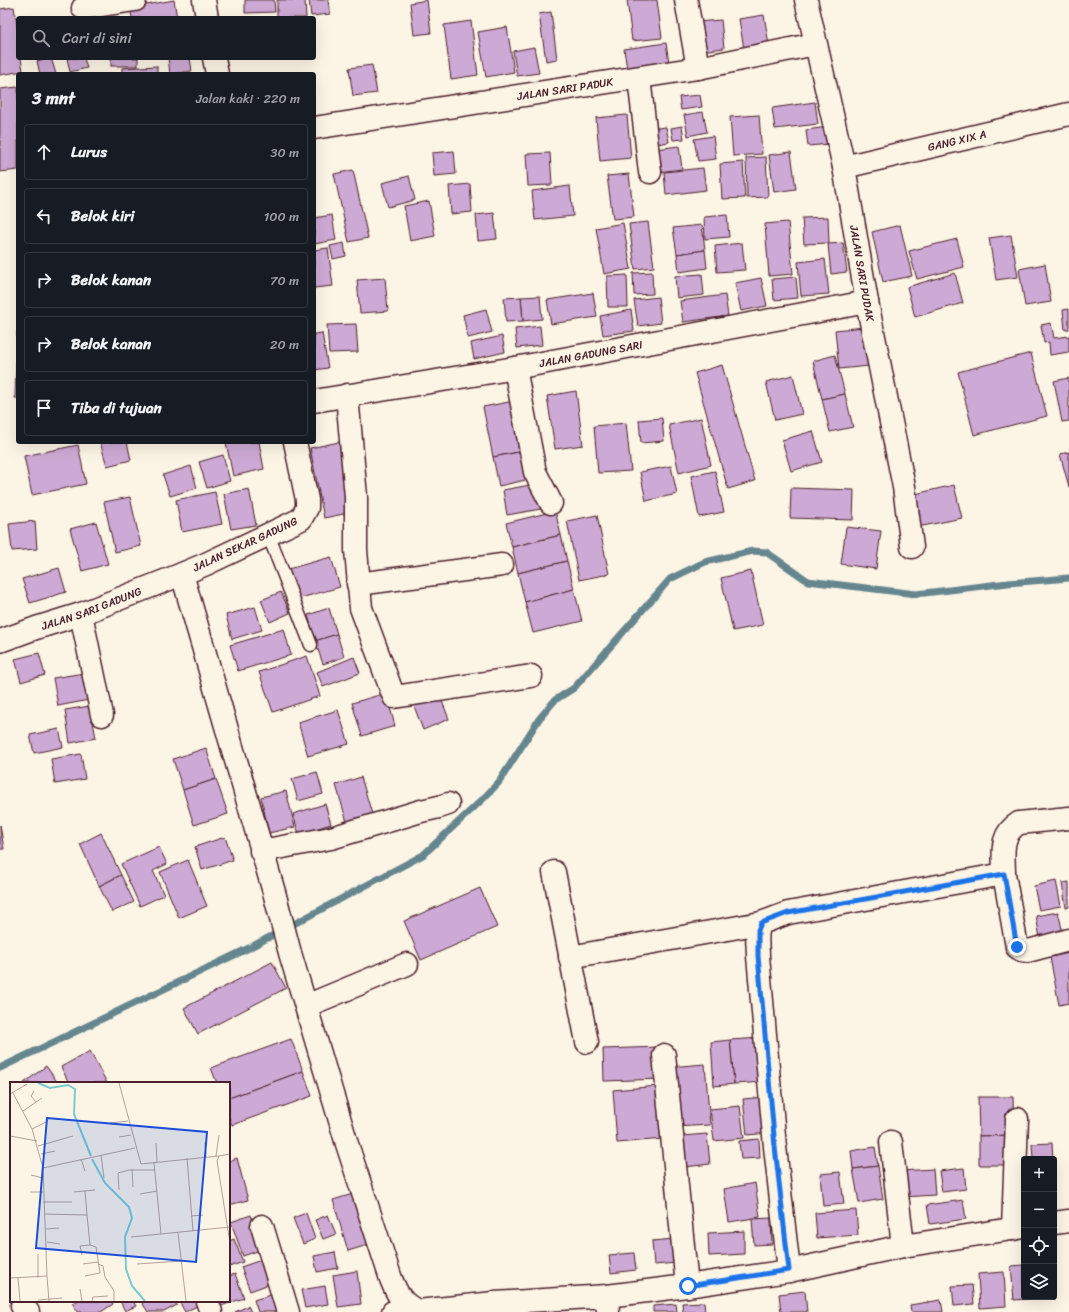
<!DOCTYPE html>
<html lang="id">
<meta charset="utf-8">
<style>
:root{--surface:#171b24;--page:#20242c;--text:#f1f3f6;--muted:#9ea1a6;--line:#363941}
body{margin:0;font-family:Sriracha,sans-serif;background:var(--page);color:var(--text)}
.controls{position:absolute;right:12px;bottom:12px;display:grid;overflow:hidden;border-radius:4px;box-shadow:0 4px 16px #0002}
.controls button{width:36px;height:36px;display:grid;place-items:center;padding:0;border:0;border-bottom:1px solid var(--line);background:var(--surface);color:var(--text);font:20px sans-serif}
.stop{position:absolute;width:12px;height:12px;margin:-9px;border:3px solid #1a73e8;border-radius:50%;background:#fff}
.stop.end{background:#1a73e8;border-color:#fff;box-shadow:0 1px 4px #0008}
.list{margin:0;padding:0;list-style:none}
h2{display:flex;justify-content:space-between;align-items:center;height:52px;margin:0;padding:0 16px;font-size:17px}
h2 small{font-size:13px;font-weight:400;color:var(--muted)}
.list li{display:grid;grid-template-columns:26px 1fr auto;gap:12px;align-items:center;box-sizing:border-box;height:56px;margin:0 8px 8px;padding:0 8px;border:1px solid var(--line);border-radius:4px}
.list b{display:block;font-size:15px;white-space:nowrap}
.list em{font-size:13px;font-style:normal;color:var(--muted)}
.icon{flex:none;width:22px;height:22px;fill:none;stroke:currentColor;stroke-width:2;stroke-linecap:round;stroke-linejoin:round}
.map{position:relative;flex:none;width:1069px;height:1312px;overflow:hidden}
.search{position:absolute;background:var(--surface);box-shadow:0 4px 16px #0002;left:16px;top:16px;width:300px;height:44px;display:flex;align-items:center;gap:10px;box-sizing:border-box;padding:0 14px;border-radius:4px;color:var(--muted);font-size:15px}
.panel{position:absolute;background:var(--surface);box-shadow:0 4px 16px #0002;left:16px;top:72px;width:300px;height:372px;border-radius:4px}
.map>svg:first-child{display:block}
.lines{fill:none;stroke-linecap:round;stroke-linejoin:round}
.stream{stroke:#66868f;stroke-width:7}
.building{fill:#cdaad5;stroke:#4a1f2b}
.service-casing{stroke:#4a1f2b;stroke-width:15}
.minor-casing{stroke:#4a1f2b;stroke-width:25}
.tertiary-casing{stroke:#4a1f2b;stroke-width:25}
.service{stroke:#fcf5e5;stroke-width:12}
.minor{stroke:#fcf5e5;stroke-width:22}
.tertiary{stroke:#fcf5e5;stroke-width:22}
.route{stroke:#1a73e8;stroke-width:5}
.labels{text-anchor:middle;stroke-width:3;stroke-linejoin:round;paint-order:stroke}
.street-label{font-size:11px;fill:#4a1f2b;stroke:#fcf5e5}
.inset-river{fill:none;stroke:#79cad1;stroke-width:2}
.inset-road{fill:none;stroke:#b59f9b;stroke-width:1}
.view{fill:#1d4ed8;fill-opacity:0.15;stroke:#1d4ed8;stroke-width:2}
.inset-edge{fill:none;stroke:#4a1f2b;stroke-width:2}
</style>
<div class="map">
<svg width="1069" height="1312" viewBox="0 0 1069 1312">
<rect width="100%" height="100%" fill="#fcf5e5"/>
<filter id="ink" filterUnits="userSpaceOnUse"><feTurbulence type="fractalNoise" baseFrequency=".025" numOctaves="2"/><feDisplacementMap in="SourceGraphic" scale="8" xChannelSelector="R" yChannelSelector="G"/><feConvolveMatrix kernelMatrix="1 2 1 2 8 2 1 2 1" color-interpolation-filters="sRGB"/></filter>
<g filter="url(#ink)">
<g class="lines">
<path class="stream" d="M0 1068 249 948 423 855 484 798 499 782 539 719 555 700 574 688 670 579 705 562 753 551 766 552 808 581 916 594 1008 583 1069 578"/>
</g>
<g class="building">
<path d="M174 0 177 18H132L130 8Z"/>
<path d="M245 0H274L275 12 245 13Z"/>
<path d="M277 0H305L306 18H277Z"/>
<path d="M309 0H328L330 14 311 16Z"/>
<path d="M427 0 431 33 414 35 410 3Z"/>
<path d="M627 0H657L662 38 632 41Z"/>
<path d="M14 7 18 33V58H21L23 71 0 75V9Z"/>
<path d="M551 12 557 59 546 61 539 14Z"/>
<path d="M764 15 770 51 745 55 739 19Z"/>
<path d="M721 20 724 48 700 51 697 22Z"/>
<path d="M471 21 478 75 451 79 444 25Z"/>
<path d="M507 27 514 72 486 77 478 32Z"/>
<path d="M666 43 670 69 628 76 624 49Z"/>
<path d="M534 47 539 73 517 76 513 51Z"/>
<path d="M48 58H51L56 74H40L37 61Z"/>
<path d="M67 58H84L87 68 70 72Z"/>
<rect x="111" y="58" width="27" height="8"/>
<path d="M168 58H190L192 71 170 74Z"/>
<path d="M372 65 377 93 353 96 349 68Z"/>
<path d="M157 66V74H122V68Z"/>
<path d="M18 87V170L0 172V89Z"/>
<path d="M700 95 702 107 681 110 679 97Z"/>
<path d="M815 102 818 124 775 129 772 108Z"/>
<path d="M703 112 707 132 688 136 684 115Z"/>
<path d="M627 115 631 158 600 161 596 118Z"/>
<path d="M759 115 762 154 733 156 730 117Z"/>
<path d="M682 126 684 139 673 140 671 128Z"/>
<path d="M666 127 669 142 651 145 648 129Z"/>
<path d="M828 127 830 144 808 146 806 130Z"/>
<path d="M713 136 716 159 698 161 694 139Z"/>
<path d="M679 146 682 169 658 172 656 149Z"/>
<path d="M454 151 456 174 434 176 432 153Z"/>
<path d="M791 152 796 189 774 192 769 155Z"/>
<path d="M550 153 552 185 528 186 526 154Z"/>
<path d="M766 157 768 197 747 198 746 158Z"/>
<path d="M743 162 745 198 722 199 720 164Z"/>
<path d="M703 168 706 190 666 195 664 172Z"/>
<path d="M353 170 368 238 349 242 334 174Z"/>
<path d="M629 174 634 217 613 219 607 176Z"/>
<path d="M409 176 415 200 388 207 382 183Z"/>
<path d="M470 184 472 212 451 214 449 186Z"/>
<path d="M570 186 573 216 535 220 532 191Z"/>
<path d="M429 201 435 236 410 241 404 206Z"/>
<path d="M494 213 497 239 478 241 476 215Z"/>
<path d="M332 215 336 240 314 244V218Z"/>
<path d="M727 215 729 237 705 239 704 217Z"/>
<path d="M828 217 829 243 804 244 802 218Z"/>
<path d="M648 222 654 267 635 269 629 224Z"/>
<path d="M788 222 793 274 769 276 765 224Z"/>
<path d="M623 223 631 269 604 274 596 228Z"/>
<path d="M702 225 705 250 677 254 673 228Z"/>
<path d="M900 225 912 276 883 282 872 232Z"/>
<path d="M1011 235 1018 277 996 280 989 238Z"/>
<path d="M957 239 964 267 917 279 909 251Z"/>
<path d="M344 243 346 256 333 259 330 246Z"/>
<path d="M742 243 745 270 717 272 715 246Z"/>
<path d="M843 243 847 272 831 274 828 244Z"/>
<path d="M328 248 333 286 314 288V250Z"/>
<path d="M705 250 707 268 679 272 677 254Z"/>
<path d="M825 259 829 294 801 296 798 262Z"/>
<path d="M1045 264 1051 302 1025 306 1019 269Z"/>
<path d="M652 272 653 294 634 295 633 273Z"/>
<path d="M955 273 963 303 915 317 907 287Z"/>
<path d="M702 274 704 295 677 298 675 276Z"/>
<path d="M627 275 628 307H608L607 276Z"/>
<path d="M796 277 798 298 774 300 772 279Z"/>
<path d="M385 278 388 311 360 313 357 280Z"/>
<path d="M761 278 767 306 741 311 735 283Z"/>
<path d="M593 293 597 317 551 324 547 300Z"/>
<path d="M725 295 728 316 683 322 680 301Z"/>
<path d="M540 296 542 319 523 321 521 297Z"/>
<path d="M521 297 523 321 506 322 504 298Z"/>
<path d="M658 297 661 323 638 326 634 300Z"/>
<path d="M486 309 492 332 468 338 463 315Z"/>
<path d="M1069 309V329L1065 330 1063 310Z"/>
<path d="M631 310 634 331 603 335 600 316Z"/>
<path d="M1051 323 1054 338 1069 336V352L1050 355 1049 342 1044 343 1041 325Z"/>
<path d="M356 324 358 352 329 353 327 325Z"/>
<path d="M540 326 542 345 517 348 515 329Z"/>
<path d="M864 327 869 366 839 369 835 330Z"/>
<path d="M17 332H18V398H15Z"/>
<path d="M322 333 328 368 314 370V334Z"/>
<path d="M502 336 505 352 474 359 471 343Z"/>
<path d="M1031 353 1047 416 974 435 958 372Z"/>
<path d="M835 355 845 394 822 399 813 361Z"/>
<path d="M722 365 755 481 728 489 695 373Z"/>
<path d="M793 375 802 414 775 420 766 382Z"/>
<path d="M1069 378V421L1062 422 1054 381Z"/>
<path d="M576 391 583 445 555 449 547 396Z"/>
<path d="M845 394 853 427 830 432 822 399Z"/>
<path d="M514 401 524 451 493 457 483 407Z"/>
<path d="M662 418 664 441 641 443 639 420Z"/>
<path d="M701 418 711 465 679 473 669 425Z"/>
<path d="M626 423 631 471 598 473 594 426Z"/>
<path d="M813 431 822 462 791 471 782 440Z"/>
<path d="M100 442H127L131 460 107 466Z"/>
<path d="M226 442H259L264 469 233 476Z"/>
<path d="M339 442 353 512 324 518 310 448Z"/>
<path d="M78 445 86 484 32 495 24 456Z"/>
<path d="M524 451 530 479 499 486 493 457Z"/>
<path d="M1069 452V487L1060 454Z"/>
<path d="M223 455 230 481 207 488 199 462Z"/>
<path d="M191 466 197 488 170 496 163 475Z"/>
<path d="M671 466 677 494 646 501 640 472Z"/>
<path d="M715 471 724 512 699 517 691 476Z"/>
<path d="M536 484 541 509 507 515 503 490Z"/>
<path d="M954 485 962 518 918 527 911 495Z"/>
<path d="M791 488 854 490 853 520 790 518Z"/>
<path d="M249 489 256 525 231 529 224 494Z"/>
<path d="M215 492 222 524 182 532 176 500Z"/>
<path d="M130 497 141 546 115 552 104 502Z"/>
<path d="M555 511 561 535 512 547 506 523Z"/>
<path d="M597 515 609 574 579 580 567 521Z"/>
<path d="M35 521 37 549 12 551 9 524Z"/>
<path d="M96 522 108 564 82 571 70 529Z"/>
<path d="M846 527 881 531 876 569 841 564Z"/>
<path d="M561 535 567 561 518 573 512 547Z"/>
<path d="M331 557 340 587 297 599 288 569Z"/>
<path d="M567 561 574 589 525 602 518 573Z"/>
<path d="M59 568 66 592 30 603 22 579Z"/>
<path d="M751 571 763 625 733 631 721 578Z"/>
<path d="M574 589 582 621 533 633 525 602Z"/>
<path d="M281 592 290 613 270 622 261 600Z"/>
<path d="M255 607 262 630 232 639 226 615Z"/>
<path d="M329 608 337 634 315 641 308 615Z"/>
<path d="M284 629 291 655 238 671 230 645Z"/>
<path d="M337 634 344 657 323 664 315 641Z"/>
<path d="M39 653 45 675 21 682 15 659Z"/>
<path d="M307 656 320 696 273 712 259 672Z"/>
<path d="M354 657 360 673 323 687 317 672Z"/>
<path d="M84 673 89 700 58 706 53 678Z"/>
<path d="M386 693 395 726 362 736 352 703Z"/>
<path d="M440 696 449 719 423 730 414 706Z"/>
<path d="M90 706 96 738 70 743 65 710Z"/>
<path d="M338 710 349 744 308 756 298 722Z"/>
<path d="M59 729 63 747 34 753 30 735Z"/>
<path d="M206 748 216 779 183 790 173 759Z"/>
<path d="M81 754 85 779 55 784 51 759Z"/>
<path d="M317 772 323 794 298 801 292 779Z"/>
<path d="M361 777 372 814 347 822 336 785Z"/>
<path d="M216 779 228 814 194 825 183 790Z"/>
<path d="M286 791 295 827 269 833 261 797Z"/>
<path d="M325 804 331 824 299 834 293 814Z"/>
<path d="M0 825 4 849H0Z"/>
<path d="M101 833 121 875 99 886 80 844Z"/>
<path d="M225 837 233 860 202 870 195 847Z"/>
<path d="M159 847 167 864 153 871 164 895 140 906 121 864Z"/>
<path d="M188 860 207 906 179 918 160 872Z"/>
<path d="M121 875 134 902 112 912 99 886Z"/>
<path d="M1056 881 1061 906 1039 910 1034 886Z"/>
<path d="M1069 882V907L1066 908 1062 883Z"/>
<path d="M480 888 497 927 421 960 404 921Z"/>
<path d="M1058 912 1063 933 1040 938 1036 916Z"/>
<path d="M1069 953V1003L1059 1005 1050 957Z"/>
<path d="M272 962 286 988 198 1034 184 1008Z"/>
<path d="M761 1038 764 1082 734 1084 730 1040Z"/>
<path d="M291 1039 303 1071 229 1098V1083H217L211 1068Z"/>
<path d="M730 1040 734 1084 714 1086 711 1042Z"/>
<path d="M660 1047 661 1079 604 1081 603 1049Z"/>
<path d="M90 1051 107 1083H69L61 1067Z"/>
<path d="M705 1064 710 1125 674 1127 669 1067Z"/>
<path d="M46 1066 58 1083H24Z"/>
<path d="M303 1071 312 1096 232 1125 229 1117V1098Z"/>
<path d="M659 1086 663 1139 617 1143 613 1090Z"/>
<path d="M765 1097 769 1133 747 1135 743 1099Z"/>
<path d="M978 1097H1013L1014 1135 979 1136Z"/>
<path d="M740 1106 744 1138 714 1141 710 1109Z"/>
<path d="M707 1134 710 1164 685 1167 682 1136Z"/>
<path d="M1014 1135 1015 1165H979V1136Z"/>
<path d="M759 1139 760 1158 741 1159 739 1141Z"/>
<path d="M1052 1143 1053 1159H1033L1032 1144Z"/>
<path d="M875 1147 878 1166 853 1169 851 1151Z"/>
<path d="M237 1158 248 1200 229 1205V1161Z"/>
<path d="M878 1166 883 1199 859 1203 853 1169Z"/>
<path d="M964 1168 966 1189 942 1192 939 1171Z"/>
<path d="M933 1169 935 1195 902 1197 900 1171Z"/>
<path d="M840 1172 844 1204 823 1206 820 1174Z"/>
<path d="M755 1183 760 1217 729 1222 724 1189Z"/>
<path d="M356 1193 371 1244 348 1251 333 1200Z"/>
<path d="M963 1200 966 1219 930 1224 927 1205Z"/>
<path d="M856 1210 858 1235 817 1238 815 1213Z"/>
<path d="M306 1213 315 1239 303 1244 293 1218Z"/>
<path d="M251 1215 263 1249 243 1256 231 1222Z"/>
<path d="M328 1215 336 1234 323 1239 315 1220Z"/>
<path d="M771 1218 772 1244 754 1245 752 1219Z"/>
<path d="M744 1231V1254L709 1256 708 1233Z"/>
<path d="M234 1239 243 1262 229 1267V1241Z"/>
<path d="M674 1239 676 1263 654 1265 652 1241Z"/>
<path d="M335 1252 338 1268 317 1272 314 1256Z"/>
<path d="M634 1253 636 1270 611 1273 609 1255Z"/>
<path d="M264 1259 272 1283 250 1291 241 1267Z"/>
<path d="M1024 1265V1297H1039V1298L1014 1300 1011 1266Z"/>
<path d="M357 1271 361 1304 338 1307 333 1275Z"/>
<path d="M1004 1272 1006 1306 980 1308 978 1274Z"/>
<path d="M235 1274 244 1298 218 1307 216 1301H229V1276Z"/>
<path d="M972 1285 974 1304 954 1306 952 1286Z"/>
<path d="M325 1286 328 1304 305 1308 301 1290Z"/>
<path d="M805 1291 807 1312H781L779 1294Z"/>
<path d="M273 1294 279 1312H258L254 1300Z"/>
<path d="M941 1300 943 1312H911L910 1305Z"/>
<path d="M76 1301H112L113 1304 101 1312H78L72 1303Z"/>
<path d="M120 1301H133L136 1306 125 1311Z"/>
<path d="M141 1301H174L177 1305 164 1312H148Z"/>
<path d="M179 1301H202L203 1303 185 1312Z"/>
<path d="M704 1302 705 1312H683L682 1303Z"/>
<path d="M676 1304 677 1312H653V1306Z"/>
<path d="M248 1306 251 1312H235Z"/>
</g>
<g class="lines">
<g class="service-casing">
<path id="service" d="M268 534 311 645"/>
</g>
<g class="minor-casing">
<g id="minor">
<path d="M686 0 698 68"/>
<path id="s1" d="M806 0 844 167 867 302 904 487 912 547"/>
<path d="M83 8 135 0"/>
<path d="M639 78 650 172"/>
<path id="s2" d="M314 128 698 68 815 44"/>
<path id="s3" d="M844 167 1069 114"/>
<path d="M515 368 535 472 551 503"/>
<path d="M347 395 356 497V550L361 608 394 697 531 676"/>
<path id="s4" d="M314 401 515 368 867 302"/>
<path d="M358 584 502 565"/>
<path d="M81 614 102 715"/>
<path id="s5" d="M0 641 36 628 81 614 182 574"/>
<path d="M261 851 331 838 421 811 439 807 448 804"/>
<path d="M554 872 587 1042"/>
<path d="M1004 874 1017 947 1021 950 1028 951 1069 940"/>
<path d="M570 957 761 923"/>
<path d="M306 1006 407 964"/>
<path d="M664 1055 687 1286"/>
<path d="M891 1142 903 1246"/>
<path d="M262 1226 288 1312"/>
<path d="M1013 1229 1017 1119"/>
<path d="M789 1271 775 1147 758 956C758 945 755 932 761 923L788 913 1004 874C1004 854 999 835 1019 823L1069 818"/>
<path d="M607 1296 608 1312"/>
<path d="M207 1301 211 1312"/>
<path d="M22 1306 28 1312"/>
<path d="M393 1312 411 1308"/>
</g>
</g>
<g class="tertiary-casing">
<g id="tertiary">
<path d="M204 0 207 18"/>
<path d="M214 58 217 74"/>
<path d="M295 442 307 500V508L301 519 206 564 182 574 274 892 290 953 347 1144 391 1279C397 1294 402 1304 418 1311L494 1303 607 1296 687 1286 789 1271 903 1246 1024 1227"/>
<path d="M1054 1223 1069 1221"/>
</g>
</g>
<use href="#service" class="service"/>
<use href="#minor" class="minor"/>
<use href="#tertiary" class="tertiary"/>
</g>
</g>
<g class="lines" filter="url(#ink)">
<path class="route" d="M688 1286 789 1270 775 1147 758 956V930L761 923 788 913 1004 874 1017 947"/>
</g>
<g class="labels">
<g class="street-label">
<text dy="4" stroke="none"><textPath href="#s2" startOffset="254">JALAN SARI PADUK</textPath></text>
<text dy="4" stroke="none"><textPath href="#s3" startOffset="116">GANG XIX A</textPath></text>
<text dy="4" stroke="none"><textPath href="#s1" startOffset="279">JALAN SARI PUDAK</textPath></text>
<text dy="4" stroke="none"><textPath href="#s4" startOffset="281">JALAN GADUNG SARI</textPath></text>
<text transform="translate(245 544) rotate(-25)" y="4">JALAN SEKAR GADUNG</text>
<text dy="4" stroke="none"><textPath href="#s5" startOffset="97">JALAN SARI GADUNG</textPath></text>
</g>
</g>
<g transform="translate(10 1082)">
<rect width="220" height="220" fill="#fcf5e5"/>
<path class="inset-river" d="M28 1 40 6 58 3 65 7 64 32 81 74M82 77 95 101 119 125 122 136 115 155 116 187 122 204 135 219"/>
<path class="inset-road" d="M109 1 131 82 209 74M24 9 21 14 26 20M3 11 22 47 33 86M0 12 17 2M13 29 32 16M100 41 118 39M22 47 38 39M0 54 27 59M109 55 121 53M195 60 196 75M146 61 147 80M28 64 63 54M31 72 45 69M220 72 209 74 207 79 220 161M91 73 94 96M206 74 209 53M177 76 183 149M71 77 75 89M144 81 151 152M122 87 123 105M21 93 33 96M109 108 108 91 119 88H145M75 109 77 133M20 110H33M64 110 85 108M130 112 147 109M33 120H62M34 132 77 133 80 163 86 165 90 191 75 194M181 134 193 133M36 147 49 146M168 151 176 219M121 155 220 145M37 160 50 162M28 172V196M72 173 70 164 80 163M73 182 88 180M88 182 93 184 95 195 104 209V219M127 182 172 179M37 194 39 219M0 196 37 194 33 86 125 66M8 196 10 219M70 207 72 219M28 218 52 216M82 219 83 215 98 214"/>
<path class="view" d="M37 36 197 50 186 180 26 166Z"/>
<rect width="220" height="220" class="inset-edge"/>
</g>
</svg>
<div class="controls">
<button>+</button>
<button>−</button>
<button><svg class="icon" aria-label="locate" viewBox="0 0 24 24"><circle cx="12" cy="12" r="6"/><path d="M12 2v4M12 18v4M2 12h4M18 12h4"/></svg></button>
<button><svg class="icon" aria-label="layers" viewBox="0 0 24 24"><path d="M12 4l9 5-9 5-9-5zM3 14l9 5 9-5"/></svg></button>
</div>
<div class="stop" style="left:688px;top:1286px"></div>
<div class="stop end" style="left:1017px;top:947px"></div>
<div class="search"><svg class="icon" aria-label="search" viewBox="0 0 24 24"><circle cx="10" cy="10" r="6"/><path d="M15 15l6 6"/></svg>Cari di sini</div>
<section class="panel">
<h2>3 mnt<small>Jalan kaki · 220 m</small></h2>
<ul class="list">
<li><svg class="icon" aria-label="ahead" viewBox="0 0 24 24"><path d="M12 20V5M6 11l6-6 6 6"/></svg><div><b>Lurus</b></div><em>30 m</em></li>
<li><svg class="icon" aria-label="left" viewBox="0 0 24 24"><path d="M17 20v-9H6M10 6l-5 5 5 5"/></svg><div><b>Belok kiri</b></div><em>100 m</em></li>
<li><svg class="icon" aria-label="right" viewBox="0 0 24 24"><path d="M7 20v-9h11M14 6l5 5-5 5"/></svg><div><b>Belok kanan</b></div><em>70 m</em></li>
<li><svg class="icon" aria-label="right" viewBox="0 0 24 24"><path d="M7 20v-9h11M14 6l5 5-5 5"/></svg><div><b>Belok kanan</b></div><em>20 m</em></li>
<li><svg class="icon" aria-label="arrive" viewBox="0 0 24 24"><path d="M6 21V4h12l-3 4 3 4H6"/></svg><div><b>Tiba di tujuan</b></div></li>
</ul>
</section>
</div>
